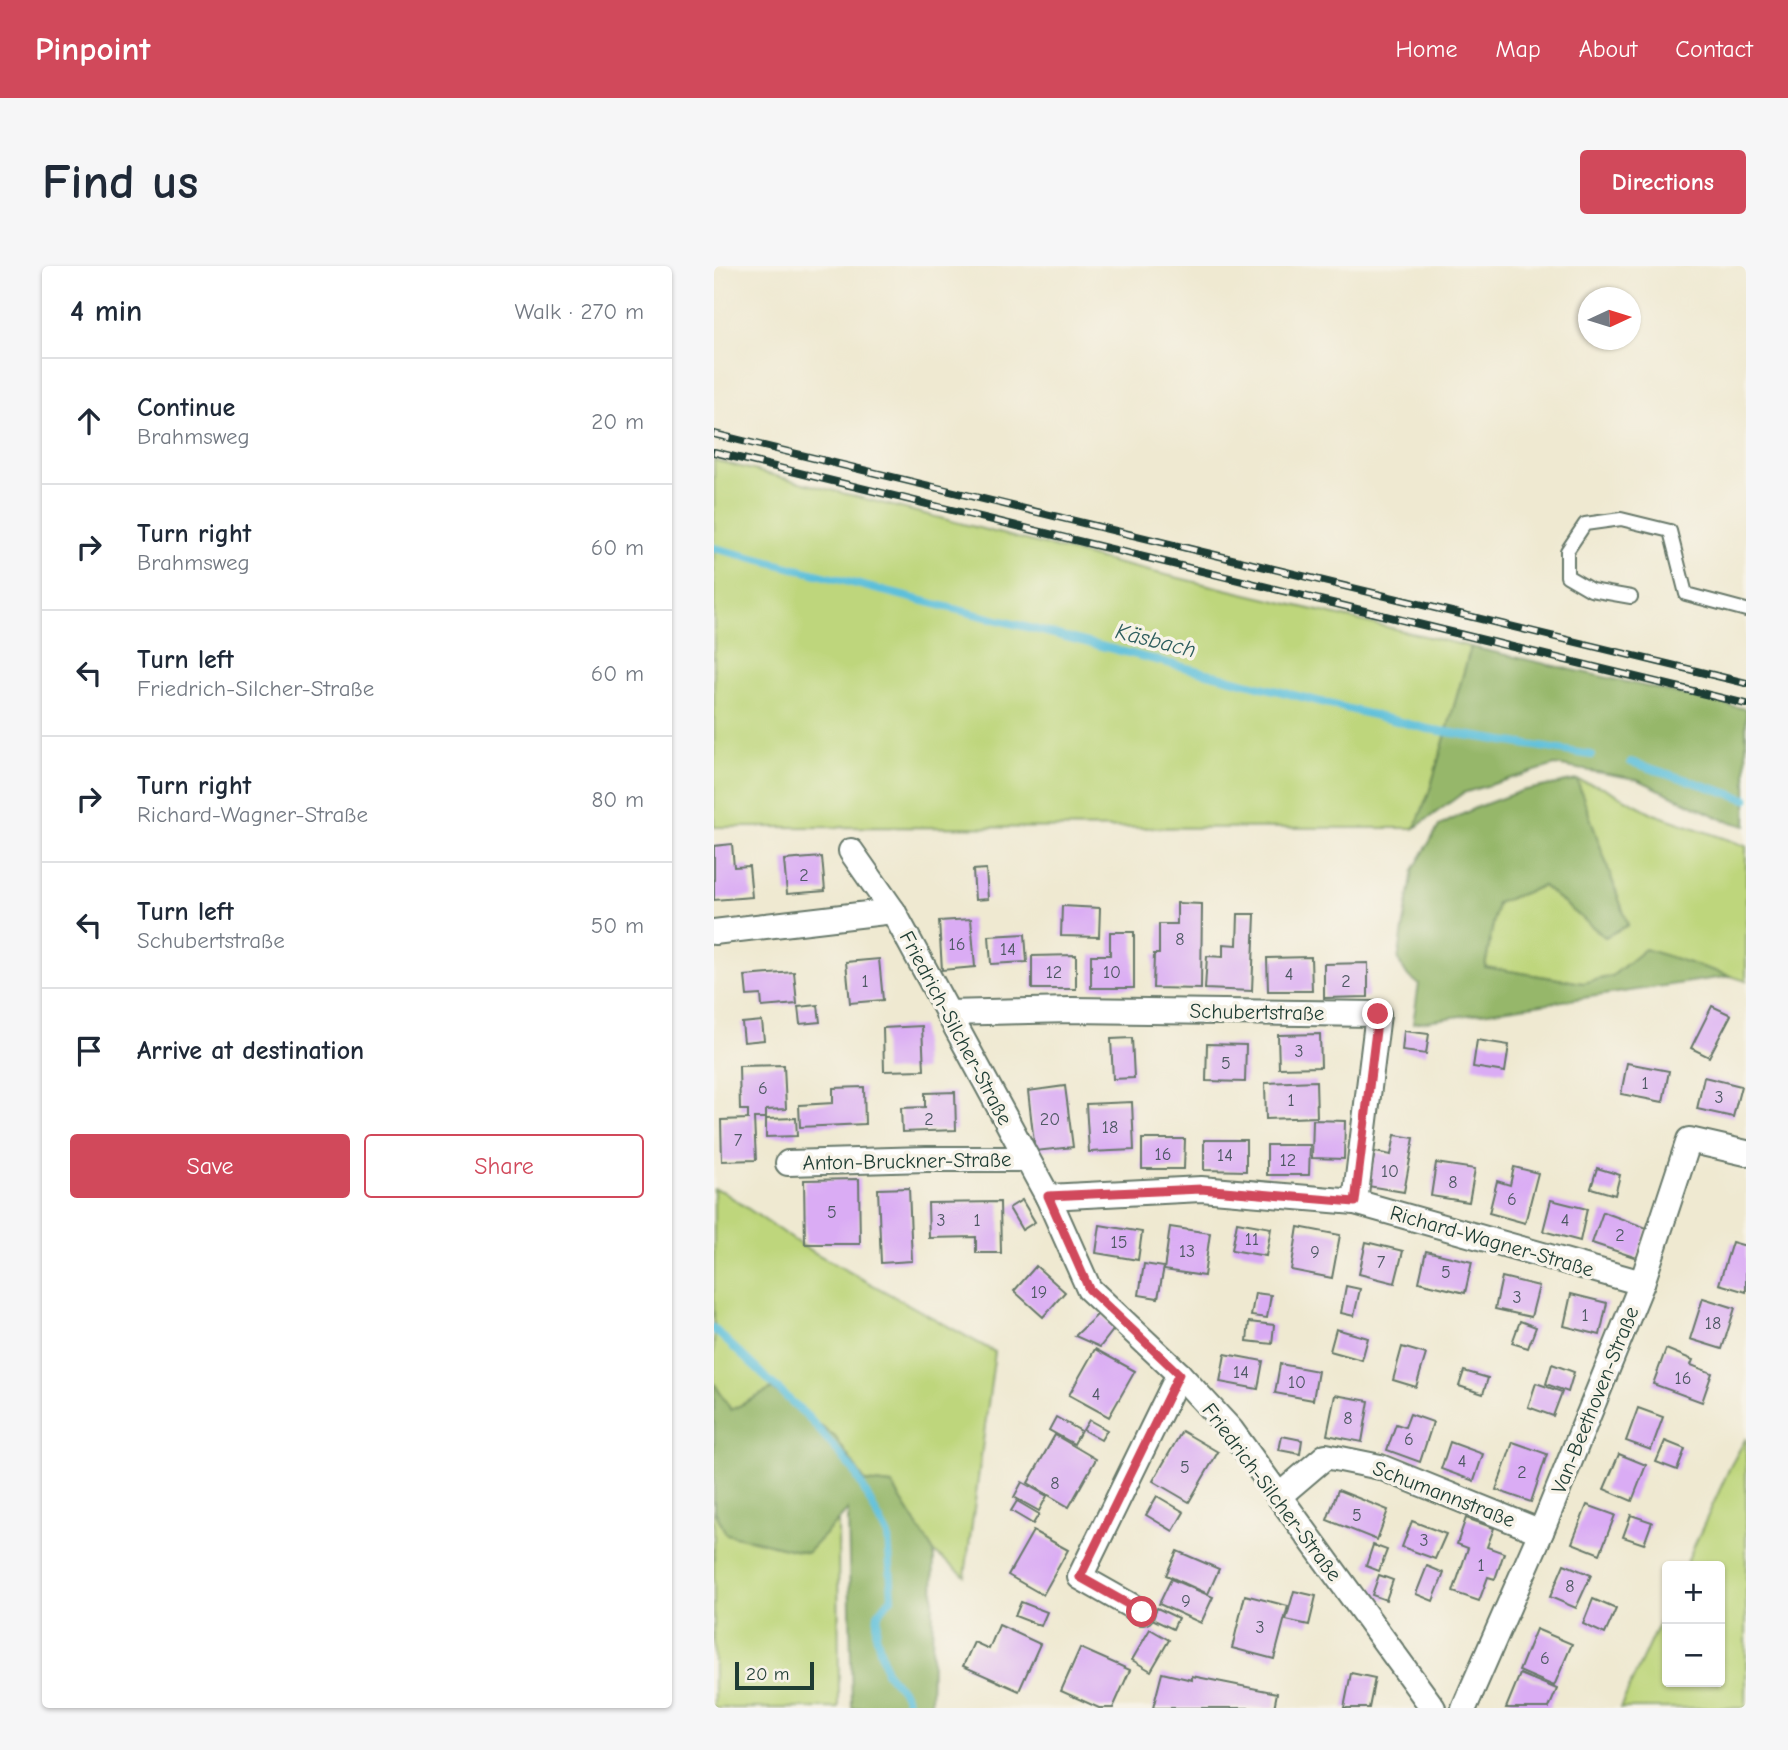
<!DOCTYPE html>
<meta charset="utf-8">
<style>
:root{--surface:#fff;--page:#f6f6f7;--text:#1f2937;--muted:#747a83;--line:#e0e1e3;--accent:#d1495b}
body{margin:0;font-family:"Comic Neue",sans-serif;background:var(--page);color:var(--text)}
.controls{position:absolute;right:21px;bottom:21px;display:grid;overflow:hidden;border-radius:7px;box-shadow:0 2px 5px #0004}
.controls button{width:63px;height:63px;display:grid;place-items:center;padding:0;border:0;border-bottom:2px solid var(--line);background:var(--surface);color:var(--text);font:35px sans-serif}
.compass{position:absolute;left:864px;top:21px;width:63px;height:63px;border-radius:50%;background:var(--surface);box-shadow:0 2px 5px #0004;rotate:86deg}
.scale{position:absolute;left:21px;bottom:18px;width:79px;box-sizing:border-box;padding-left:7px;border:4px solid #1f3d34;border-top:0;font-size:19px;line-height:24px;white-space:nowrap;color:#1f3d34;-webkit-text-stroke:5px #f7f3e8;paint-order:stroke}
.stop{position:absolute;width:21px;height:21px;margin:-16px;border:5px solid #d1495b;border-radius:50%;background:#fff}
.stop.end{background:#d1495b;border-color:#fff;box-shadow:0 2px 7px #0008}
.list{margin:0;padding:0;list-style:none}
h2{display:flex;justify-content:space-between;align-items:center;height:91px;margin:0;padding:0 28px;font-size:30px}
h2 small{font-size:23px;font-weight:400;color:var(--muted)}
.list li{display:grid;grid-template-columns:46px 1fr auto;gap:21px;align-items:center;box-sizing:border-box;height:126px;padding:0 28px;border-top:2px solid var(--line)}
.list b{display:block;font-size:26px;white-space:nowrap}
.list p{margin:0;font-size:23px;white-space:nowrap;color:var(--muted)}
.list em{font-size:23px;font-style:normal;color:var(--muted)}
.actions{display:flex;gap:14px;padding:21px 28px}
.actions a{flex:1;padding:16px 0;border:2px solid var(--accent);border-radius:7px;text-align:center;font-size:24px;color:var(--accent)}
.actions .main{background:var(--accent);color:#fff}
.icon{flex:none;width:38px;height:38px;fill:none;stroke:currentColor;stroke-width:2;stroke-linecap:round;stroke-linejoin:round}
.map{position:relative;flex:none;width:1032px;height:1442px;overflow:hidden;border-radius:7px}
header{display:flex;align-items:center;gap:42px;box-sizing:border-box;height:98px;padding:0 35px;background:var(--accent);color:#fff}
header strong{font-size:33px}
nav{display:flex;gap:38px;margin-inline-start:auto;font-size:24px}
.intro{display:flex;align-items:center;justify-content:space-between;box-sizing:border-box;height:168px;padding:0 42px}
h1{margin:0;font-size:49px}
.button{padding:18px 32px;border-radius:7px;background:var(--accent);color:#fff;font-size:24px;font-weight:700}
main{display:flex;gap:42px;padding:0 42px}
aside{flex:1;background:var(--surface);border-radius:7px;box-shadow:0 2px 5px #0004}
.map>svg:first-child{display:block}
.green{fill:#bed67b;stroke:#6e8a58;stroke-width:2}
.forest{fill:#96b76b;stroke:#5a7a50;stroke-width:2}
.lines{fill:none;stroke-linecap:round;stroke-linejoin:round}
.stream{stroke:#5cbfda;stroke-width:8}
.building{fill:#daacf4}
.lane-casing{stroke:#68796b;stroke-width:16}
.street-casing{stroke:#68796b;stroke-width:28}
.lane{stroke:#fff;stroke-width:12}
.street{stroke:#fff;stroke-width:24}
.rail-casing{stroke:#1f3d34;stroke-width:8}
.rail{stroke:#f7f3e8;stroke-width:5;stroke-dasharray:16;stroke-linecap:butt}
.route{stroke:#d1495b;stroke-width:9}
.labels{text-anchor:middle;stroke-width:7;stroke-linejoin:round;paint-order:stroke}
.number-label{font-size:18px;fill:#4e5964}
.street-label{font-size:21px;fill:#1f3d34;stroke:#f7f3e8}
.water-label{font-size:23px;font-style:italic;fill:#2e5e5e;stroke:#f7f3e8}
</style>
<header>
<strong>Pinpoint</strong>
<nav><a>Home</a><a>Map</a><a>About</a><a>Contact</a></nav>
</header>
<div class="intro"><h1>Find us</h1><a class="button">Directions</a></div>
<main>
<aside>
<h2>4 min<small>Walk · 270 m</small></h2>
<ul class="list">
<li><svg class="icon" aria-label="ahead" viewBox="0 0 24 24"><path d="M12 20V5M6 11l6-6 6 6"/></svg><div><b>Continue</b><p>Brahmsweg</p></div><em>20 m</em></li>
<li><svg class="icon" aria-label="right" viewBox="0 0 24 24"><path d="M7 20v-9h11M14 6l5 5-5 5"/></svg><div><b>Turn right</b><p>Brahmsweg</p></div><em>60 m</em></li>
<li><svg class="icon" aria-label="left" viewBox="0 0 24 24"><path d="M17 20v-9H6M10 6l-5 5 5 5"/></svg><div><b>Turn left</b><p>Friedrich-Silcher-Straße</p></div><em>60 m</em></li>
<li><svg class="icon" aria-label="right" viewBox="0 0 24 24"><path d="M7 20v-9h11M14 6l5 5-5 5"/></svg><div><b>Turn right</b><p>Richard-Wagner-Straße</p></div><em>80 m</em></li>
<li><svg class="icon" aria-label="left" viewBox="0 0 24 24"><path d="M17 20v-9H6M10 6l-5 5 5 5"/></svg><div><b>Turn left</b><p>Schubertstraße</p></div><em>50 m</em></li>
<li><svg class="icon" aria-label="arrive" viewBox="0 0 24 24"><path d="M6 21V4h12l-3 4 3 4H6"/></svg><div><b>Arrive at destination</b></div></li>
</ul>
<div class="actions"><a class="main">Save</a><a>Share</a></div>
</aside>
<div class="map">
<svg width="1032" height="1442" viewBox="0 0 1032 1442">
<rect width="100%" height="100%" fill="#f7f3e8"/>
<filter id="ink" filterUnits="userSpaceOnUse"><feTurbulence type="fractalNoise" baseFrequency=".0143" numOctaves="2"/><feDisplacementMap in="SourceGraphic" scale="14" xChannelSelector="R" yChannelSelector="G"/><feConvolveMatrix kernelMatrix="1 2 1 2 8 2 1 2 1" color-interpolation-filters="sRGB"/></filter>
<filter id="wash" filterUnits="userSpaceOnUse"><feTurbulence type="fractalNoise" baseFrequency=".00686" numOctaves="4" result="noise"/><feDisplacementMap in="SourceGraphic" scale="28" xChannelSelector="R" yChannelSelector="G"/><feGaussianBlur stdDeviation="1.57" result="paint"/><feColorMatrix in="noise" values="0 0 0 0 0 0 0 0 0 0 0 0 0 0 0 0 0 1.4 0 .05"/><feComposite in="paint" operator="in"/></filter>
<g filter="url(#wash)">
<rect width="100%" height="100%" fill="#efe9d1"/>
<g class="green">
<path d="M0 194 401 297 757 381 715 527 701 562 0 561Z"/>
<path d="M863 514 889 521 940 548 1032 580V715L931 683 898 710 869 717 771 701 783 637 829 620 891 671 914 659Z"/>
<path d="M0 923 8 925 90 981 281 1086 251 1310 220 1286 178 1219 152 1216 121 1171 58 1124 17 1144 0 1117Z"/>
<path d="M1032 1172V1442H906L953 1339V1416H1006V1300H971L1016 1201Z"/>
<path d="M0 1243 12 1268 92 1287 124 1253 125 1442H0Z"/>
</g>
<g class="forest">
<path d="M757 381 1032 443V560L1010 554 923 513 841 499 749 527 701 562 715 527Z"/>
<path d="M863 514 914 659 891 671 829 620 783 637 771 701 869 717 898 710 931 683 1017 710 699 757 705 718 694 710 684 694 699 604 725 560 761 542 807 525Z"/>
<path d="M0 1117 17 1144 58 1123 121 1171 151 1216 178 1219 220 1286 217 1442H138L134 1244 93 1287 12 1268 0 1243Z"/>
</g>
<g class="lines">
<g class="stream">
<path d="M0 282 714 463 877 489"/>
<path d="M917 496 1032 533"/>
<path d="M0 1063 95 1152 140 1205 174 1270 178 1331 164 1348 162 1368 172 1406 191 1428 196 1442"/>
</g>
</g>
<g id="blocks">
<g class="building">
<path d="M18 578 20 601 35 600 38 631 0 634V580Z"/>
<path d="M108 591 111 625 73 628 70 594Z"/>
<path d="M272 603 274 633 261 634 259 604Z"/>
<path d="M463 637 488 638 487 723 439 722 440 688H445V658H463Z"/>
<path d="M348 640 386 642 385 671 347 670Z"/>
<path d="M524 648H541L538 725 491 723 493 690 509 691V678L523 679Z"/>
<path d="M257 653 261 701 228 704 225 655Z"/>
<path d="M396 666H420V722H377V689H396Z"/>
<path d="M311 668 313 696 277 698 275 670Z"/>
<path d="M362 689V723H318V690Z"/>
<path d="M597 691 598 725H554L553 692Z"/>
<path d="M165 693 169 734 136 737 132 696Z"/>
<path d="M654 697V731L610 732V698Z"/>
<path d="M80 706 83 738 48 741 47 729 33 730 31 710Z"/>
<path d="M104 739 106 756 86 758 84 741Z"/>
<path d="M998 740 1017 749 995 791 977 782Z"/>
<path d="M48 755 50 774 30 776 28 757Z"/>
<path d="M208 760 210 804 170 805 169 762Z"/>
<path d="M690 765 715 768 712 788 688 785Z"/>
<path d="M606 768 607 801 565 802 564 769Z"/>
<path d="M418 772 420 812 399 813 397 773Z"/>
<path d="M763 774 795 779 791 806 759 801Z"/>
<path d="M493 778 532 779 531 816 492 815Z"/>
<path d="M913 797 955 805 949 836 907 828Z"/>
<path d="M70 799 72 843 52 844V852H40L42 894 8 895 7 854 34 853V844H26L25 800Z"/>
<path d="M990 811 1027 820 1019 851 983 843Z"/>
<path d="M602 815 603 851 552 853 551 817Z"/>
<path d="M351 820 359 881 321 885 314 825Z"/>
<path d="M150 821 151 858 86 861 85 839 119 837V822Z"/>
<path d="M241 826 242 864 188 866 187 842 211 841V827Z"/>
<path d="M418 836 420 884 375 886 372 838Z"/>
<path d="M82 852 83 870 52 871V853Z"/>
<path d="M599 854 631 855 630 893 598 892Z"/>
<path d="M681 869 700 872 690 926 654 920 661 886 677 889Z"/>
<path d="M428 873H471L470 903H428Z"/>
<path d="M490 874H532V905L490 904Z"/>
<path d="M553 879H596L595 909H553Z"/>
<path d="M722 897 761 903 755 936 717 930Z"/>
<path d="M800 901 824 907 811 957 775 947 783 915 796 919Z"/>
<path d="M883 902 906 909 901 929 877 922Z"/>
<path d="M145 913 146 978H91L90 914Z"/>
<path d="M195 922 198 995 167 997 164 923Z"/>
<path d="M308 934 321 956 308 964 295 942Z"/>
<path d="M837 934 873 943 866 975 829 965Z"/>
<path d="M286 936 287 987H262V971L215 972 214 937Z"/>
<path d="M889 946 933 962 923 992 878 977Z"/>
<path d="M523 956 557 962 552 990 518 984Z"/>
<path d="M386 959 428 966 424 994 382 987Z"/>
<path d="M456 961 496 967 490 1010 450 1004Z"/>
<path d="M584 961 626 969 618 1012 577 1004Z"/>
<path d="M652 976 689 985 681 1017 645 1008Z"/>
<path d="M1018 976 1032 980V1026L1005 1018Z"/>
<path d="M712 985 758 996 751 1027 705 1016Z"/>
<path d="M430 998 450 1001 444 1032 425 1029Z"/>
<path d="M322 1000 351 1026 329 1051 300 1025Z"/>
<path d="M788 1011 825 1020 817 1051 781 1043Z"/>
<path d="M632 1020 646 1023 640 1050 627 1047Z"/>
<path d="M541 1027 557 1029 553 1052 537 1050Z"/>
<path d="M857 1028 893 1037 886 1069 850 1060Z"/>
<path d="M989 1032 1021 1042 1008 1083 976 1073Z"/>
<path d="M385 1047 400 1063 386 1081 361 1070Z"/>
<path d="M806 1055 822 1061 814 1082 798 1077Z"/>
<path d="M535 1056 560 1059 558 1078 533 1075Z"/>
<path d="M622 1063 654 1072 648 1094 616 1085Z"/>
<path d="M688 1081 712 1088 702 1121 679 1114Z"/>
<path d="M381 1083 421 1105 395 1151 355 1129Z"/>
<path d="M952 1083 979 1094 977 1099 998 1107 988 1136 939 1118Z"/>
<path d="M511 1088 549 1095 544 1123 506 1116Z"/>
<path d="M566 1098 604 1105 599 1134 561 1127Z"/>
<path d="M838 1098 860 1106 854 1126 832 1118Z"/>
<path d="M750 1105 774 1112 769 1128 745 1120Z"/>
<path d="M822 1117 848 1126 839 1150 814 1141Z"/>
<path d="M621 1129 655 1135 648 1176 613 1169Z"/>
<path d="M924 1142 949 1151 937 1184 912 1175Z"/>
<path d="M696 1148 719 1156 706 1196 673 1184 682 1158 691 1161Z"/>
<path d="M342 1151 367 1165 360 1178 335 1164Z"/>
<path d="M375 1154 393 1164 387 1174 369 1164Z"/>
<path d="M468 1165 504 1186 475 1236 439 1215Z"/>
<path d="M341 1169 382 1193 355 1241 314 1217Z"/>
<path d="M568 1170 588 1174 586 1188 565 1184Z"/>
<path d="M951 1175 971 1183 963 1204 942 1196Z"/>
<path d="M736 1176 769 1188 760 1215 727 1203Z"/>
<path d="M799 1176 833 1188 817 1236 782 1224Z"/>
<path d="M905 1188 932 1199 918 1235 890 1223Z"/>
<path d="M308 1216 333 1230 325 1245 300 1231Z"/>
<path d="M624 1224 674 1244 663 1274 613 1254Z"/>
<path d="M443 1230 470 1246 459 1265 432 1249Z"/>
<path d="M303 1235 325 1248 319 1258 297 1245Z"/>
<path d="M873 1239 901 1249 886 1288 858 1277Z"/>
<path d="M917 1249 938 1256 930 1278 909 1271Z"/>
<path d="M752 1252 780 1262 773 1281 790 1287 781 1313 774 1311 765 1335 739 1326 754 1282 743 1278Z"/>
<path d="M698 1255 732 1268 721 1293 688 1281Z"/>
<path d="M319 1265 354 1284 329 1329 294 1309Z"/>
<path d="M659 1279 673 1284 665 1305 652 1300Z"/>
<path d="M463 1285 505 1303 494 1328 452 1309Z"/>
<path d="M850 1298 877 1309 862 1342 836 1331Z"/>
<path d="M713 1300 730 1307 719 1335 702 1328Z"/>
<path d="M665 1309 679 1314 672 1334 658 1329Z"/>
<path d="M457 1313 499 1331 487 1357 445 1338Z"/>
<path d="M580 1325 602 1330 595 1359 572 1354Z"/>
<path d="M531 1329 574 1340 560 1393 518 1382Z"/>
<path d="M879 1333 902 1343 891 1368 869 1358Z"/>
<path d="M307 1336 333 1346 327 1360 301 1350Z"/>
<path d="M443 1342 464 1352 459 1363 438 1353Z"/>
<path d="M285 1359 326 1378 305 1425 249 1400 260 1376 275 1383Z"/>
<path d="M436 1363 455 1374 437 1405 418 1394Z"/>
<path d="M822 1363 858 1378 840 1420 805 1405Z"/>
<path d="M366 1382 416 1404 399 1442H385L347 1425Z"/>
<path d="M448 1407 478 1414V1410L563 1427 560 1442H439Z"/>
<path d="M637 1407 661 1412 655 1442H630Z"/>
<path d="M806 1408 843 1423 835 1442H792Z"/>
</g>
</g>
</g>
<g filter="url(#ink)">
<use href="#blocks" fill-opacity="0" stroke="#68796b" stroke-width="2"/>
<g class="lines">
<g class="lane-casing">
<path id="lane" d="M917 331 877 324 853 310V285L871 258 907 253 956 265 972 328 1032 344"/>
</g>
<g class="street-casing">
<g id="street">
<path d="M137 585 179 645 334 931 375 1023 465 1108 517 1164 719 1442"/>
<path d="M0 666 179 645"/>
<path d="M234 747 358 744 664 748 641 936"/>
<path d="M74 897 212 893H312"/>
<path d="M334 931 487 923 641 936 928 1017"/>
<path d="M565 1230 612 1190 666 1201 827 1266"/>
<path d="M428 1346 366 1311 465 1108"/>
<path d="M750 1442 827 1266 928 1017 975 874 1032 887"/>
</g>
</g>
<use href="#lane" class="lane"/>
<use href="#street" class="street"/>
<g class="rail-casing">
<g id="rail">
<path d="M0 168 1032 417"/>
<path d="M0 186 1032 438"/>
</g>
</g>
<use href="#rail" class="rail"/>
</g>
</g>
<g class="lines" filter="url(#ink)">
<path class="route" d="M428 1346 366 1311 465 1108 375 1023 334 930 487 923 641 936 664 748"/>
</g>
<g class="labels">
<g class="number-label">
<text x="90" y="615">2</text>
<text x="466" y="679">8</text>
<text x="243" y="684">16</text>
<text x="294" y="689">14</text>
<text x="340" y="712">12</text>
<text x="398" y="712">10</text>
<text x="575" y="714">4</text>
<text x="151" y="721">1</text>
<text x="632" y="721">2</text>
<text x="585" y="791">3</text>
<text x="512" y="803">5</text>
<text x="931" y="823">1</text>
<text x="49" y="828">6</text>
<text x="1005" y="837">3</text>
<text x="577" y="840">1</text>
<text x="215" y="859">2</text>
<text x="336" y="859">20</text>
<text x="396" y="867">18</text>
<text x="24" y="880">7</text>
<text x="449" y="894">16</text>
<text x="511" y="895">14</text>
<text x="574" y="900">12</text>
<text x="676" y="911">10</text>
<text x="739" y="922">8</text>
<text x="798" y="939">6</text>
<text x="118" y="952">5</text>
<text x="227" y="960">3</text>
<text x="263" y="960">1</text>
<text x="851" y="960">4</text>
<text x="906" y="975">2</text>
<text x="538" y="979">11</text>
<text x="405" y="982">15</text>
<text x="473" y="991">13</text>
<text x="601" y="992">9</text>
<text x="667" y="1002">7</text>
<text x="732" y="1012">5</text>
<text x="325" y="1032">19</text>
<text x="803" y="1037">3</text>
<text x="871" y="1055">1</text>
<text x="999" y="1063">18</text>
<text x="527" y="1112">14</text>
<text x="969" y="1118">16</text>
<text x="583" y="1122">10</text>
<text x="382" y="1134">4</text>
<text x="634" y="1158">8</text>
<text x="695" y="1179">6</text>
<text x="748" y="1201">4</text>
<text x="471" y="1207">5</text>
<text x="808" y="1212">2</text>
<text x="341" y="1223">8</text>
<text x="643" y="1255">5</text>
<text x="710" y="1280">3</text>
<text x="767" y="1305">1</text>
<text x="856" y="1326">8</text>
<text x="472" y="1341">9</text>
<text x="546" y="1367">3</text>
<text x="831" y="1398">6</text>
</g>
<g class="street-label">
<text transform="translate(543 746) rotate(1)" y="7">Schubertstraße</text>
<text transform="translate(242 762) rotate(62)" y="7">Friedrich-Silcher-Straße</text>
<text transform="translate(193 895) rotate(-1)" y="7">Anton-Bruckner-Straße</text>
<text transform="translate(778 975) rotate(16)" y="7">Richard-Wagner-Straße</text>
<text transform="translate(881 1134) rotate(-68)" y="7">Van-Beethoven-Straße</text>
<text transform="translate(558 1226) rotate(53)" y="7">Friedrich-Silcher-Straße</text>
<text transform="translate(730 1228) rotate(21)" y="7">Schumannstraße</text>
</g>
<g class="water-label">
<text transform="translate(442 374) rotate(14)" y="8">Käsbach</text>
</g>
</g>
</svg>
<div class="controls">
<button>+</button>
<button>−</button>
</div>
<svg class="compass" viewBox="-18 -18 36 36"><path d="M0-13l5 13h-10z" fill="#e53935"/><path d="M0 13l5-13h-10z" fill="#747a83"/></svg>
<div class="scale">20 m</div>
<div class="stop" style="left:428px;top:1346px"></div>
<div class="stop end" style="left:664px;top:748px"></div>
</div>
</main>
